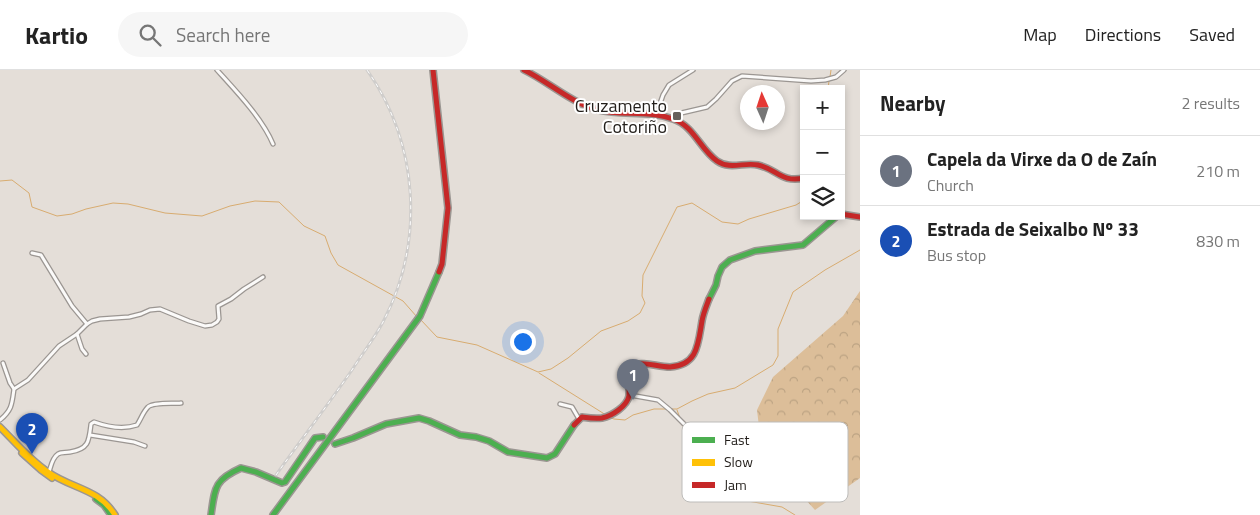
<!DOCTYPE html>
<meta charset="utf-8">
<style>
:root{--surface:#fff;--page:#f6f6f6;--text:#222;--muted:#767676;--line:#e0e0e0;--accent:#66615c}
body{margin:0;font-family:"Titillium Web",sans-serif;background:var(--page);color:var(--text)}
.controls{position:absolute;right:15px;top:15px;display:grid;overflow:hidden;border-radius:0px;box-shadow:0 2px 8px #0003}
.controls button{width:45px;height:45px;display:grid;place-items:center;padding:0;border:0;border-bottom:1px solid var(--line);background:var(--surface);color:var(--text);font:25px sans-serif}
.compass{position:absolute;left:740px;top:15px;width:45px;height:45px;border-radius:50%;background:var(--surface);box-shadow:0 2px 8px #0003;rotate:357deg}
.you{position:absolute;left:522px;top:271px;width:18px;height:18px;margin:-12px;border:4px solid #fff;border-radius:50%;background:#1a73e8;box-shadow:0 0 0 8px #1a73e833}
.badge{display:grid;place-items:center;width:32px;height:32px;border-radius:50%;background:var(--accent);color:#fff;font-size:16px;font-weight:700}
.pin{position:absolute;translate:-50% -41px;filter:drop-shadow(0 1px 2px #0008)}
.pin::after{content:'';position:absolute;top:26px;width:18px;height:15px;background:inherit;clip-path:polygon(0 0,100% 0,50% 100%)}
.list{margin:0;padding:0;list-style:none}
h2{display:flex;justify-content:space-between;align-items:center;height:65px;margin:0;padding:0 20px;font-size:21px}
h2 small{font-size:16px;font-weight:400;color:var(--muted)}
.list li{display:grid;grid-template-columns:32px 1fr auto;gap:15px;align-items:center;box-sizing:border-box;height:70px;padding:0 20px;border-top:1px solid var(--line)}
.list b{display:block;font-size:19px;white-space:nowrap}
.list p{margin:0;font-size:16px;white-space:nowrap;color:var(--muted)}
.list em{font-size:16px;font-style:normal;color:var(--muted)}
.icon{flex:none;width:28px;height:28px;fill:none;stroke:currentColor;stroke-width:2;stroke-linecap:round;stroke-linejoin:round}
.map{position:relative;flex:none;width:860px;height:445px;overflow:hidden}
header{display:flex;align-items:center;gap:30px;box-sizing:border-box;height:70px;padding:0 25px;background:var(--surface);border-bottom:1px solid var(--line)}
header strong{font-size:24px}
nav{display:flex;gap:28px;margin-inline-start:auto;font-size:18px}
.search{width:350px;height:45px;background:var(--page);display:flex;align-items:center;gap:12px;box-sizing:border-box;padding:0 18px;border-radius:28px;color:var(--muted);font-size:19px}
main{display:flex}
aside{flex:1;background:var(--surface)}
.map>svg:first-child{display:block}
.forest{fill:url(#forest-crowns)}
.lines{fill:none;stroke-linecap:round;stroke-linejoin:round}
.stream{stroke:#d8ac70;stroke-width:1}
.street-casing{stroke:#9b9692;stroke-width:5.5}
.fast-casing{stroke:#9b9692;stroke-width:8}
.slow-casing{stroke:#9b9692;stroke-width:8}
.jam-casing{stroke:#9b9692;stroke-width:8}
.street{stroke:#fbfaf9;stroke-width:3}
.fast{stroke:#4caf50;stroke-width:5}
.slow{stroke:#ffc107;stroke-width:5}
.jam{stroke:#c62828;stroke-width:5}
.rail-casing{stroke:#cfcdcb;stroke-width:3}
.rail{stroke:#fff;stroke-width:1;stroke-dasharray:4;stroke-linecap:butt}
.poi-dot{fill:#66615c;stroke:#fff;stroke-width:2}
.labels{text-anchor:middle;stroke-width:4;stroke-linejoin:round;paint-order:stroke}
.poi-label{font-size:18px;fill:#221e1a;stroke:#fff;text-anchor:end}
.key{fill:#fff;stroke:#bdbcba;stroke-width:1}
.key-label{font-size:14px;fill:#221e1a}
</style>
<header>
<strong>Kartio</strong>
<div class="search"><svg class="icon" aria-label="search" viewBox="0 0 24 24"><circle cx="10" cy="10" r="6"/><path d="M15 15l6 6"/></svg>Search here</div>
<nav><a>Map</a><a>Directions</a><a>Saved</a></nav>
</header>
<main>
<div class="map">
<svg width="860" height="445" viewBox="0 0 860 445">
<defs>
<pattern id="forest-crowns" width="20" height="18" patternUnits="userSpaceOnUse" patternTransform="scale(1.25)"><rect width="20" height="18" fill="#dcbe99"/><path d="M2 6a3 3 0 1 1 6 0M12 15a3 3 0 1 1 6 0" fill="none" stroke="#bca383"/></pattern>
</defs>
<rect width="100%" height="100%" fill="#e4ded8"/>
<path class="forest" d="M860 221V408L815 440 762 382 757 340 773 307 843 246Z"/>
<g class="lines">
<g class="stream">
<path d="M830 7 831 0"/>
<path d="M828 19 829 11"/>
<path d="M0 111 12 110 29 123 32 137 57 146 72 144 86 139 113 133 128 134 165 143 202 146 230 136 255 131 279 132 304 156 325 166 331 183 338 195 403 231 417 247"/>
<path d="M420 249 437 267 477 275 538 302 551 299 568 288 601 261 628 251 640 243 645 233 642 226 643 205 677 137 692 133 722 152 738 154 749 149 796 135 804 130"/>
<path d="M539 303 606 345"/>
<path d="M671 339H677L692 331 708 324 735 318 773 295 778 286V259L793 222 825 200 860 180"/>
<path d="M677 340 680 348"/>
<path d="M611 348 614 349 625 350 633 345 654 339H667"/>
<path d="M682 354 694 400 705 415 721 420 742 430 782 437 795 445"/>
</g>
<g class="street-casing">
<g id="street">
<path d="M217 0C236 21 262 48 273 74"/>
<path d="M656 45 663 25 669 15 693 0"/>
<path d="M674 49 677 44 707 37 716 29 732 11 742 6 811 11 825 10 836 7 844 0"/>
<path d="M32 183 41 185 72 236 87 254"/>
<path d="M77 264 82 279 86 284"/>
<path d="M3 293 10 313 14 319"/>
<path d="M630 325 658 330 670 340 684 354 691 357 702 358C709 372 712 381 727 387"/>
<path d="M560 334 572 337 579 349"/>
<path d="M0 350C12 340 12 334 14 319L28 310 59 276 77 264 87 254 92 251 100 249 129 247 141 244 150 240 160 239 189 251 205 256 212 255 217 252 219 249 218 236 231 229 244 219 263 207"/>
<path d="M90 365 134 372 145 376"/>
<path d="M49 402C51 396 52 388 58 384 61 382 65 383 70 382 89 379 89 371 91 354L94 352C108 357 122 360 137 355 141 349 143 342 148 337 154 332 173 334 181 333"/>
</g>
</g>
<g class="fast-casing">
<g id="fast">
<path d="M709 229 716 215 718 206 722 197 730 190 755 181 803 175 837 146"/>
<path d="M335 374 353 368 386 354 419 348 429 351 460 365 476 367 489 371 508 382 547 388 555 384 574 355"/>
<path d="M96 429 104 435 111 445"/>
<path d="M211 445C215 418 214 410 241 398L256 402 282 413 285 412 315 368 323 367"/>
<path d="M273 445 420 246 439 202"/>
</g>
</g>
<g class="slow-casing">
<g id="slow">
<path d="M0 357C15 372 30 390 48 402 72 419 98 418 115 445"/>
<path d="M22 383 41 400 52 408"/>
</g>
</g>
<g class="jam-casing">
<g id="jam">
<path d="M433 0 448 138 442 194 439 202"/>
<path d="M524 0C549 12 571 33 598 40 622 46 649 40 673 49 694 56 700 79 717 91 730 100 744 92 758 95 777 99 781 113 804 108"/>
<path d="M841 144 860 147"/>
<path d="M574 355 582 347C589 348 595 349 602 348 612 346 627 336 629 326 631 312 622 310 632 295 645 291 657 297 670 297 698 295 698 274 702 251 703 244 706 237 709 229"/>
</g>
</g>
<use href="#street" class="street"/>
<use href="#fast" class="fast"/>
<use href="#slow" class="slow"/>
<use href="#jam" class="jam"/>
<g class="rail-casing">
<path id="rail" d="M276 405C301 370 327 336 352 300 362 284 374 269 383 252 425 172 419 74 367 0"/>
</g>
<use href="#rail" class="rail"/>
</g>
<rect class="poi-dot" x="672" y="41" width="10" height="10" rx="2.5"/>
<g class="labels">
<g class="poi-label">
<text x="667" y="42">Cruzamento<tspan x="667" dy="21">Cotoriño</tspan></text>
</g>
</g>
<rect x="682" y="352" width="166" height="80" rx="8" class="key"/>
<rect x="692" y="367" width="23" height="6" fill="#4caf50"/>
<rect x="692" y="389" width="23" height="7" fill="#ffc107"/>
<rect x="692" y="412" width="23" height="6" fill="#c62828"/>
<g class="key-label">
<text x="724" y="375">Fast</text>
<text x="724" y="397">Slow</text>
<text x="724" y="420">Jam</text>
</g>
</svg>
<div class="controls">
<button>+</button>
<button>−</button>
<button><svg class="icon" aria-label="layers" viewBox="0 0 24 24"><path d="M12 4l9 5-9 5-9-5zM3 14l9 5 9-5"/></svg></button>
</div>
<svg class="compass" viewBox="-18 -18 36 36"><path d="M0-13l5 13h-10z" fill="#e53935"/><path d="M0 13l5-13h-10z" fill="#767676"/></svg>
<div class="you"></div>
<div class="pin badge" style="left:633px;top:330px;background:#6b7280">1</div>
<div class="pin badge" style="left:32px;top:384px;background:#1a4fb4">2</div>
</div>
<aside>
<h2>Nearby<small>2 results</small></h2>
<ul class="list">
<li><span class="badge" style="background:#6b7280">1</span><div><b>Capela da Virxe da O de Zaín</b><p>Church</p></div><em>210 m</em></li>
<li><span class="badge" style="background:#1a4fb4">2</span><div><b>Estrada de Seixalbo Nº 33</b><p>Bus stop</p></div><em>830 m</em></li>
</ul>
</aside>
</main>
